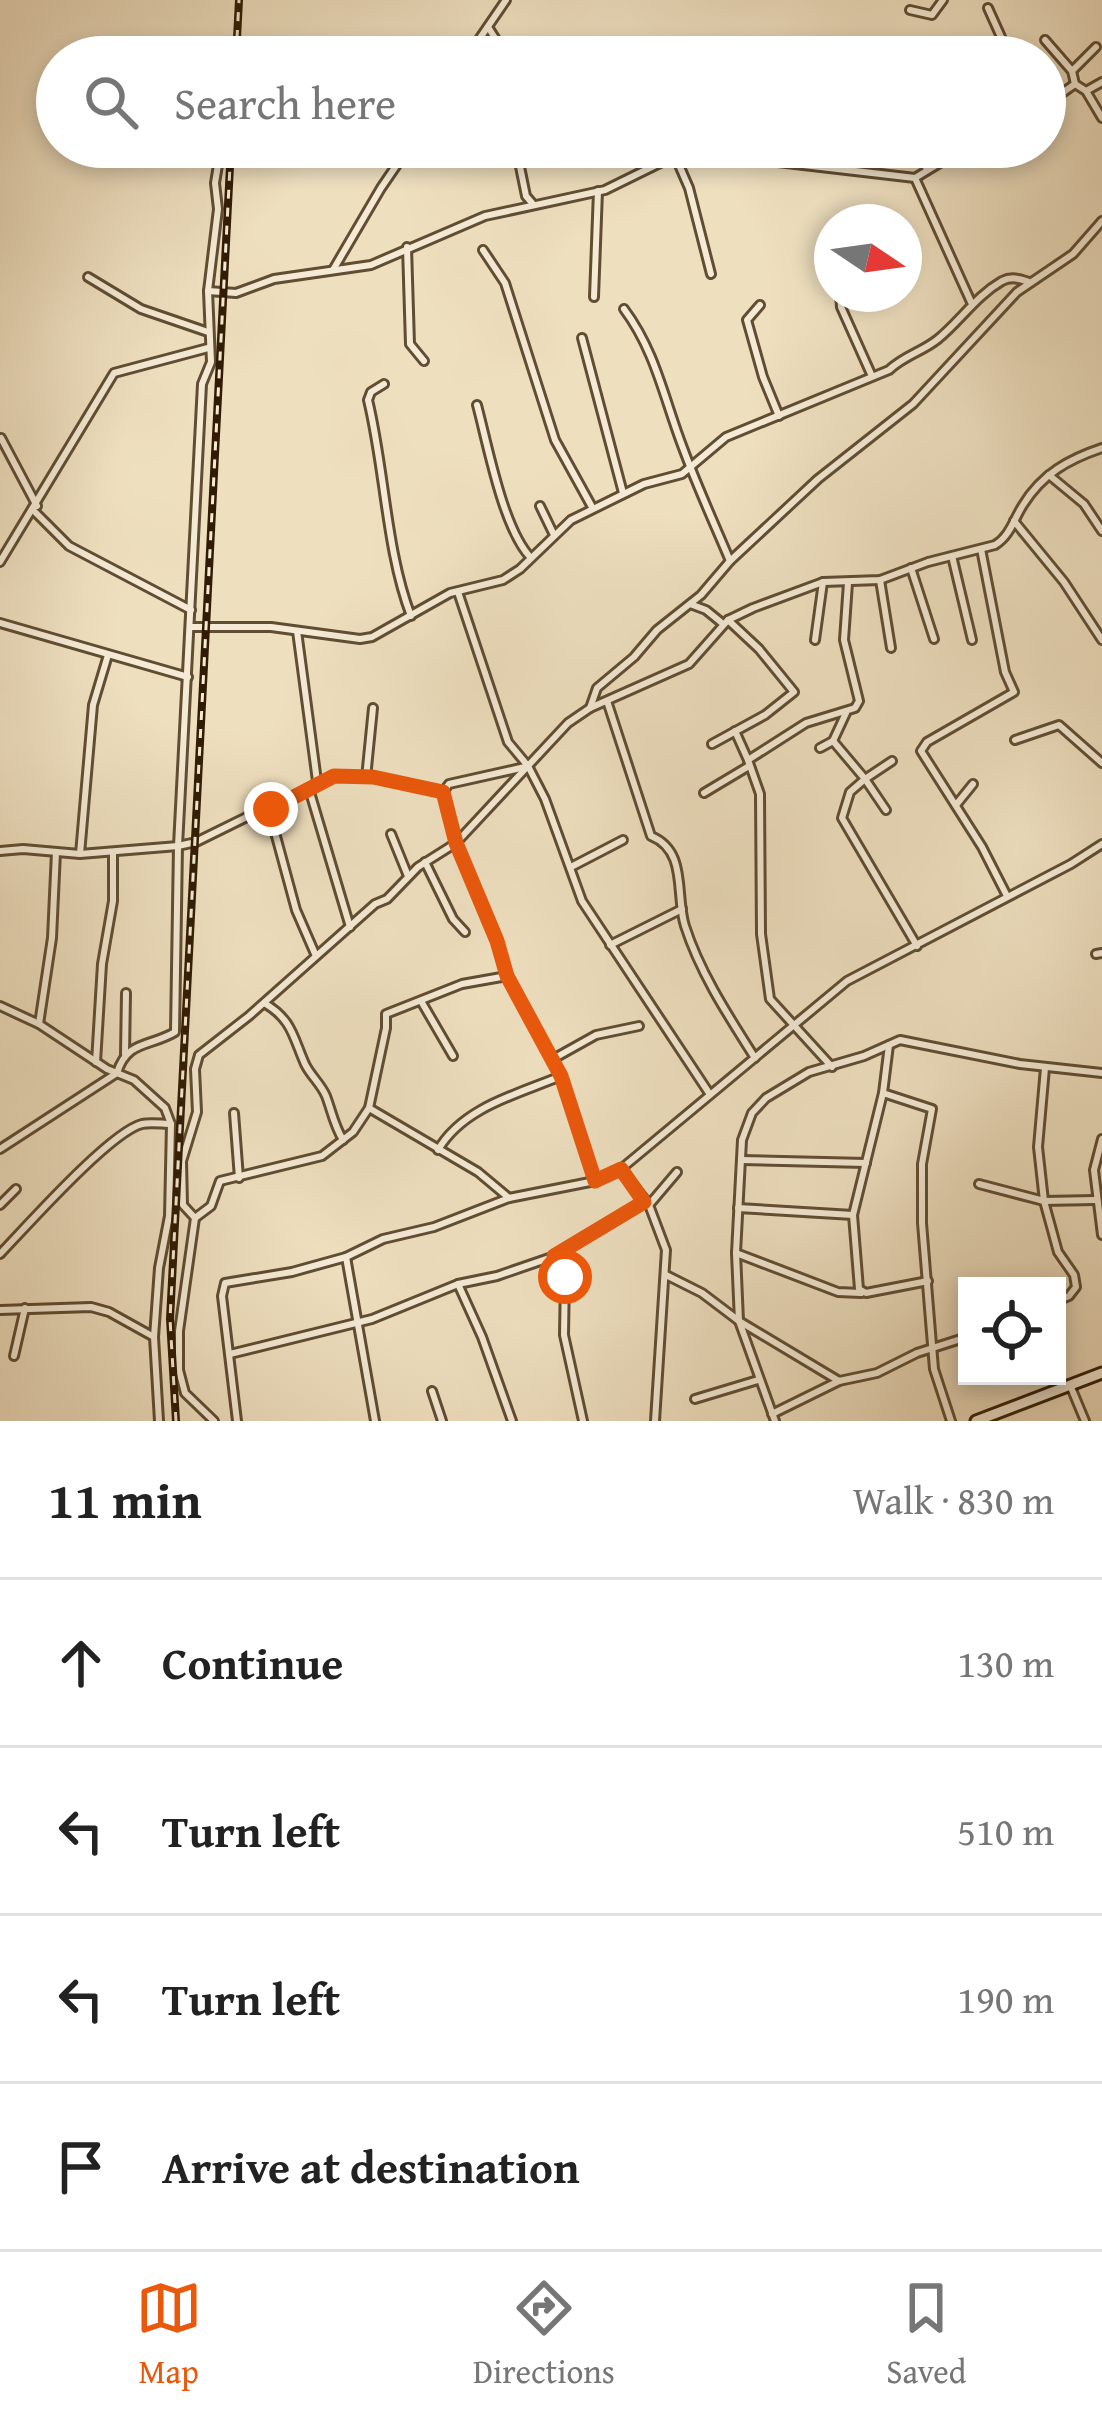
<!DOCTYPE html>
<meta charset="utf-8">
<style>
:root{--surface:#fff;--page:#f6f6f6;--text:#222;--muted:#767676;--line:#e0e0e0;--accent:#ea580c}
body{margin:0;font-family:"Gentium Book Plus",serif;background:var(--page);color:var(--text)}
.controls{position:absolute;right:36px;bottom:36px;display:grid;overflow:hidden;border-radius:0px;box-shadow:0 6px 18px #0003}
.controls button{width:108px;height:108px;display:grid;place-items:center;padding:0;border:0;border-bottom:3px solid var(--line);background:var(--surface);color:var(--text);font:60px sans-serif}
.compass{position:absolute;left:814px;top:204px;width:108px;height:108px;border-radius:50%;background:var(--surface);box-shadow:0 6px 18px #0003;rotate:103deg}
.stop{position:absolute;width:36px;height:36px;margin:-27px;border:9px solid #ea580c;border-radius:50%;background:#fff}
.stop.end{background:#ea580c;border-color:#fff;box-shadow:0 3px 12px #0008}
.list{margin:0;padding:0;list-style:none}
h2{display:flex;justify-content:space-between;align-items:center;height:156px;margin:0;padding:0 48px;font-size:51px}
h2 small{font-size:39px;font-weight:400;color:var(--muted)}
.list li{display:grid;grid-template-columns:78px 1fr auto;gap:36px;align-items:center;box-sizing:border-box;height:168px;padding:0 48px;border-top:3px solid var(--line)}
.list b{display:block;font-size:45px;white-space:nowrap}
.list em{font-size:39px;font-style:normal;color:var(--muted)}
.icon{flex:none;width:66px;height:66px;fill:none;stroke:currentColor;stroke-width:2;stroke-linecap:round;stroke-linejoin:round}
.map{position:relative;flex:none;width:1102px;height:1421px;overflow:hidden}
.search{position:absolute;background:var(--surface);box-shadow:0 6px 18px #0003;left:36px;right:36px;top:36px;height:132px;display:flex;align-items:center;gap:30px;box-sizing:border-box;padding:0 42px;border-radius:66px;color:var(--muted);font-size:45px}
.sheet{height:828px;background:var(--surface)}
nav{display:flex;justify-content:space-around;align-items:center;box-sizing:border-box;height:168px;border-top:3px solid var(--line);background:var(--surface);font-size:33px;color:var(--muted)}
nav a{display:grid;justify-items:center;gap:6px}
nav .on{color:var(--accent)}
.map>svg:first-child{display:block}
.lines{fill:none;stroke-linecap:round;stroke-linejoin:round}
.street-casing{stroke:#604d32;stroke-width:12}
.secondary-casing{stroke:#311c03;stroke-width:15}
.street{stroke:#f4ead5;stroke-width:6}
.secondary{stroke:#f4ead5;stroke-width:9}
.rail-casing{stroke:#311c03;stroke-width:8}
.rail{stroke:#f4ead5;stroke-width:3;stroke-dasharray:9;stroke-linecap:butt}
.route{stroke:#ea580c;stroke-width:15}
</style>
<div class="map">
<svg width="1102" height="1421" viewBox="0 0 1102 1421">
<rect width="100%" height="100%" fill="#eedfbf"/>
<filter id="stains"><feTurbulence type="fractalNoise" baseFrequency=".00167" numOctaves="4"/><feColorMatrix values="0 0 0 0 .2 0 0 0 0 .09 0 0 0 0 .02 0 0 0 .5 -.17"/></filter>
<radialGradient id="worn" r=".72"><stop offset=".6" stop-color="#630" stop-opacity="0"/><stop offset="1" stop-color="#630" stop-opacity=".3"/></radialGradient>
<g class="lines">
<g class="street-casing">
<g id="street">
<path d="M988 8 1010 57"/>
<path d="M910 10 932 15 943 0"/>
<path d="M488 27 507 57"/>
<path d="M1045 40 1072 71 1075 84"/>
<path d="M435 48 451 57"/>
<path d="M467 57 506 0"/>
<path d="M1072 71 1096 47"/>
<path d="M1086 91 1102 82"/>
<path d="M1045 105 1075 84 1086 91 1102 118"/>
<path d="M516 147 526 196 532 203"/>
<path d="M731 147 761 160 915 178 966 147"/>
<path d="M919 147 927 170"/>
<path d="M676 158 689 188 711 274"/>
<path d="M915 178 971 302"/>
<path d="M832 238V256"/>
<path d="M407 247 410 344 424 361"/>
<path d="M483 250 505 283 555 440 592 507"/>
<path d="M333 270 381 188 409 147"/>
<path d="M88 277 141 309 208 332"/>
<path d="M208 291 236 293 274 279 371 265 485 216 605 190 662 162 719 147"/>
<path d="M840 294 841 307 871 374"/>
<path d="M594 297 598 191"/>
<path d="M760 305 747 320 763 377 779 416"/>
<path d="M624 309C656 352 664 399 683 448 697 486 714 523 730 561"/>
<path d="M582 338 623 493"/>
<path d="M384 384 371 392 368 400C385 470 386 551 411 616"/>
<path d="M477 405C488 446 503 529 531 558"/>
<path d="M1 438 37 506"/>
<path d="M1049 475 1084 504 1102 531"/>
<path d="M540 506 553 533"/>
<path d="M34 511 69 546 191 610"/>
<path d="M1014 521 1064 582 1102 640"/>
<path d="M981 549 1005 672 1014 692 927 742 921 751 982 847 1007 896"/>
<path d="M952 556 972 640"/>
<path d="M0 562 114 373 208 348"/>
<path d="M911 568 934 639"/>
<path d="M880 580 891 648"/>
<path d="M458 592 508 742 528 766 545 799 582 901 709 1093"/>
<path d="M690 604 706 610 722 623"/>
<path d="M0 623 188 677"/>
<path d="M191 627H271L360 639 372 637 450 593 503 580 520 569 571 520 644 484 682 474 726 437 889 370C905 355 922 352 938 339 961 320 976 296 1002 281 1012 276 1020 279 1029 282"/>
<path d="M297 631 317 781"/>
<path d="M815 640 823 582"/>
<path d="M607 701 651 836C688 851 675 895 685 926 700 973 729 1017 755 1058"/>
<path d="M590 708 597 688 634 657 657 630 701 595 730 561 818 479 913 404 1017 292 1073 254 1102 221"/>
<path d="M735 731 748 760"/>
<path d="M1015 740 1059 725 1102 763"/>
<path d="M833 741 865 779 892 761"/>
<path d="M712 744 765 715 794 692 759 649 728 620"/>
<path d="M820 748 833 741 846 713"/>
<path d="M366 778 373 708"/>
<path d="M309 789 350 927"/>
<path d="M443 792 456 843 497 941 507 976 561 1076 595 1181"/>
<path d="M704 793 749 766"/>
<path d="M956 805 973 784"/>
<path d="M886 810 865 779 850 792 842 818 917 946"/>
<path d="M270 814 296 910 316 956"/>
<path d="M391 834 408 876"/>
<path d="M0 851 23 849 80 854 178 846 196 842 263 809 270 814 276 805 333 776 373 777 443 792 449 784 525 767"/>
<path d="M80 854 93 705 108 655"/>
<path d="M425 862 453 919 465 932"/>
<path d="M571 867 623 840"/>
<path d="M610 945 682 909"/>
<path d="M1096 954 1102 953"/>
<path d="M421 1001 453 1056"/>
<path d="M264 1003C292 1019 293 1037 305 1064 310 1075 321 1084 326 1096 332 1112 334 1125 343 1140"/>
<path d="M0 1006 39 1024 107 1069 134 1080 165 1108 171 1124 169 1216 159 1268 154 1337 159 1421"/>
<path d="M39 1024 52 938 56 852"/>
<path d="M889 1045 883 1093 932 1109 922 1164V1223L934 1369 951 1421"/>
<path d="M125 1054 126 993"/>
<path d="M553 1059 596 1035 639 1026"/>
<path d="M96 1062 102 964 113 901V853"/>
<path d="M832 1067 770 999 761 934 760 794 748 760 806 723 855 708 859 701 844 640 848 583"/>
<path d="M1045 1068 1038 1147 1044 1201 1058 1252 1074 1275 1076 1287 1069 1296 1057 1301"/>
<path d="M883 1093 853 1215 859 1289 866 1293 928 1281"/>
<path d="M369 1108 478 1172 509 1198"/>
<path d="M234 1113 239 1178"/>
<path d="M1102 1139 1094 1170 1102 1235"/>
<path d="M0 1149 117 1073C127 1040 150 1047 175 1032L178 846 202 384 211 362 208 291 218 209 215 183 219 159"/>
<path d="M438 1150C463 1107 518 1094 561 1076"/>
<path d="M742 1160 866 1163"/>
<path d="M621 1169 649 1205 666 1250 655 1421"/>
<path d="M979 1184 1044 1201 1095 1200"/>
<path d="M0 1205 16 1189"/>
<path d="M649 1205 677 1172"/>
<path d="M738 1208 853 1215"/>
<path d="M195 1218 211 1206 220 1181 322 1156 353 1132 369 1108 386 1028V1014L462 984 507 976"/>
<path d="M736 1253 838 1292 861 1293"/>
<path d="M0 1254C26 1227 110 1132 142 1124 150 1122 162 1124 171 1124"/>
<path d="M555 1256 565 1277 564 1335 583 1421"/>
<path d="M346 1257 375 1421"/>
<path d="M666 1275 702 1293 739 1321 839 1381 877 1373 917 1353 967 1337"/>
<path d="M458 1284 482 1337 512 1421"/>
<path d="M0 1310 91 1307 109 1312 154 1337"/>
<path d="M230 1354 372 1319 458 1284 497 1276 555 1256 644 1202"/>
<path d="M14 1356 25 1308"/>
<path d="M1070 1385 1085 1421"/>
<path d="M432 1391 442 1421"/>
<path d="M695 1399 758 1380"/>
<path d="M772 1414 839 1381"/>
<path d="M214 1421 185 1393 179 1370V1331L195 1218 183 1205 182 1161 197 1112 195 1069 199 1055 249 1016 375 904 387 899 418 867 456 843 568 723 590 708 689 664 728 620 753 608 823 582 880 580 928 562 995 545C1010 536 1014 519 1023 505 1042 474 1069 459 1102 448"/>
<path d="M237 1421 222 1296 225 1283 292 1272 346 1257 383 1239 434 1227 509 1198 595 1181 621 1169 847 981 1071 864 1102 844"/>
<path d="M775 1421 739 1321 736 1253 742 1140 752 1113 766 1098 809 1072 864 1056 900 1040 1020 1064 1102 1073"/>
</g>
</g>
<g class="secondary-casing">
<path id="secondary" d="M976 1421 1102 1373"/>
</g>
<use href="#street" class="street"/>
<use href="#secondary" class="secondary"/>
<g class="rail-casing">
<g id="rail">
<path d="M236 57 239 0"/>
<path d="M176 1421 170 1319 231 147"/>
</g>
</g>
<use href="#rail" class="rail"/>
</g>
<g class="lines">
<path class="route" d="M271 809 334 776 373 777 443 792 456 843 497 941 507 976 561 1076 595 1181 621 1169 644 1202 554 1256 565 1277"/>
</g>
<rect width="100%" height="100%" filter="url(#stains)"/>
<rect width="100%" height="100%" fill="url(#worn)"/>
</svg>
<div class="controls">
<button><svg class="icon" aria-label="locate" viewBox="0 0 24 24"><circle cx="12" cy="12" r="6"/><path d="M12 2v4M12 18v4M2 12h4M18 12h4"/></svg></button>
</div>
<svg class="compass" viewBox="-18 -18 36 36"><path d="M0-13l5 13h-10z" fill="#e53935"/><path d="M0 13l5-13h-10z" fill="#767676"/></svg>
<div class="stop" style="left:565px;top:1277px"></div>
<div class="stop end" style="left:271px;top:809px"></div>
<div class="search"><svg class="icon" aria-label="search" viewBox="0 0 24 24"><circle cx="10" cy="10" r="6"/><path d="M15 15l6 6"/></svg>Search here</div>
</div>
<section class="sheet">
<h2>11 min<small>Walk · 830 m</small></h2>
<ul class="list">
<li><svg class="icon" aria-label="ahead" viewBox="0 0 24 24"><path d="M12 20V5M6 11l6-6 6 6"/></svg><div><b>Continue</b></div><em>130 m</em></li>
<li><svg class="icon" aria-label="left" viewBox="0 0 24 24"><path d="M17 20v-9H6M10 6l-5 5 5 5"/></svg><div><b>Turn left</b></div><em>510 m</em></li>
<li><svg class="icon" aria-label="left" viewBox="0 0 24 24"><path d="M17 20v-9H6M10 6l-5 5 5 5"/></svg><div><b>Turn left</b></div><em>190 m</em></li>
<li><svg class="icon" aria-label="arrive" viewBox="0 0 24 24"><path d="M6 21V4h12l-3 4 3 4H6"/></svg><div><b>Arrive at destination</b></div></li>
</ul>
</section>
<nav>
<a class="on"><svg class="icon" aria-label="map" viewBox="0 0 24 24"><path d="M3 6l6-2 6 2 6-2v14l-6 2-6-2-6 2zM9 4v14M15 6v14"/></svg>Map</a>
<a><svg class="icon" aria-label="directions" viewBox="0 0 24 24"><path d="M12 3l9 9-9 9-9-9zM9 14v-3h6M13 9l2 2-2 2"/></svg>Directions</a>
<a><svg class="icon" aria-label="saved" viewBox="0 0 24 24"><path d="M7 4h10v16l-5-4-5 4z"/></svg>Saved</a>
</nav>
